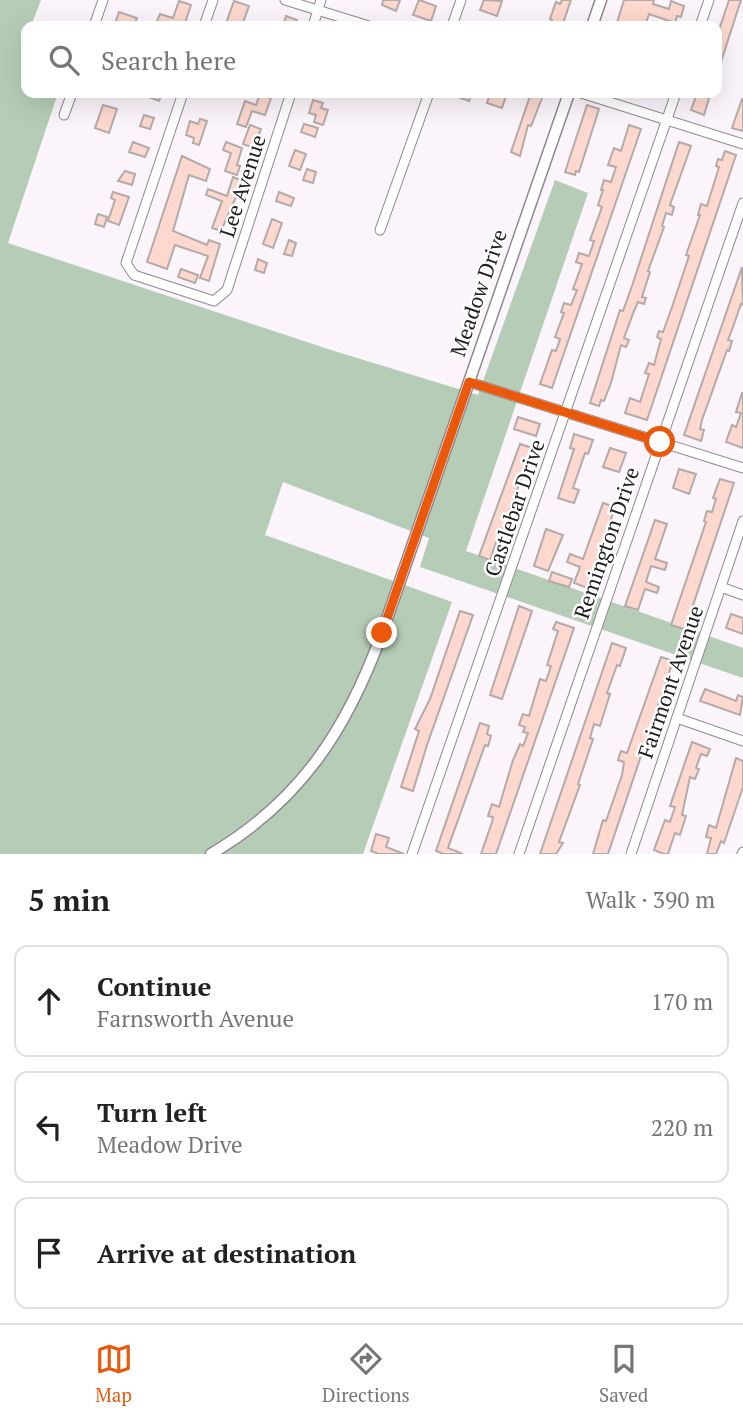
<!DOCTYPE html>
<meta charset="utf-8">
<style>
:root{--surface:#fff;--page:#f2f2f2;--text:#222;--muted:#767676;--line:#e0e0e0;--accent:#ea580c}
body{margin:0;font-family:"PT Serif",serif;background:var(--page);color:var(--text)}
.stop{position:absolute;width:21px;height:21px;margin:-16px;border:5px solid #ea580c;border-radius:50%;background:#fff}
.stop.end{background:#ea580c;border-color:#fff;box-shadow:0 2px 7px #0008}
.list{margin:0;padding:0;list-style:none}
h2{display:flex;justify-content:space-between;align-items:center;height:91px;margin:0;padding:0 28px;font-size:30px}
h2 small{font-size:23px;font-weight:400;color:var(--muted)}
.list li{display:grid;grid-template-columns:46px 1fr auto;gap:21px;align-items:center;box-sizing:border-box;height:112px;margin:0 14px 14px;padding:0 14px;border:2px solid var(--line);border-radius:14px}
.list b{display:block;font-size:26px;white-space:nowrap}
.list p{margin:0;font-size:23px;white-space:nowrap;color:var(--muted)}
.list em{font-size:23px;font-style:normal;color:var(--muted)}
.icon{flex:none;width:38px;height:38px;fill:none;stroke:currentColor;stroke-width:2;stroke-linecap:round;stroke-linejoin:round}
.map{position:relative;flex:none;width:743px;height:854px;overflow:hidden}
.search{position:absolute;background:var(--surface);box-shadow:0 7px 28px #0002;left:21px;right:21px;top:21px;height:77px;display:flex;align-items:center;gap:18px;box-sizing:border-box;padding:0 24px;border-radius:14px;color:var(--muted);font-size:26px}
.sheet{height:469px;background:var(--surface)}
nav{display:flex;justify-content:space-around;align-items:center;box-sizing:border-box;height:98px;border-top:2px solid var(--line);background:var(--surface);font-size:19px;color:var(--muted)}
nav a{display:grid;justify-items:center;gap:4px}
nav .on{color:var(--accent)}
.map>svg:first-child{display:block}
.green{fill:#b5cdb6}
.building{fill:#fcd8ce;stroke:#b4aba9;stroke-width:2}
.lines{fill:none;stroke-linecap:round;stroke-linejoin:round}
.minor-casing{stroke:#8f898f;stroke-width:11}
.tertiary-casing{stroke:#8f898f;stroke-width:13}
.minor{stroke:#fff;stroke-width:9}
.tertiary{stroke:#fff;stroke-width:10}
.route{stroke:#ea580c;stroke-width:9}
.labels{text-anchor:middle;stroke-width:5;stroke-linejoin:round;paint-order:stroke}
.street-label{font-size:21px;fill:#201d1f;stroke:#fff}
</style>
<div class="map">
<svg width="743" height="854" viewBox="0 0 743 854">
<rect width="100%" height="100%" fill="#fbf4fa"/>
<path class="green" d="M0 0H41L31 26H26V93H58L8 243 328 349 478 395 555 180 588 193 466 551 743 648V678L420 567 429 538 283 482 265 535 452 602 363 854H0Z"/>
<g class="building">
<path d="M383 0H400L396 11 382 5Z"/>
<path d="M419 0 436 6 431 21 413 15Z"/>
<path d="M484 0 502 1 497 16 480 10Z"/>
<path d="M562 0H571L562 26H550L552 20 550 19 556 2 560 4Z"/>
<path d="M624 0H654L653 4 669 9 671 1 684 6 681 17 677 16 675 23 649 14 645 26H616Z"/>
<path d="M729 0H741L718 71 717 36Z"/>
<path d="M179 1 191 5 184 26H167L157 21 160 14 173 18Z"/>
<path d="M234 1 249 6 242 25 244 26H225Z"/>
<path d="M119 12 137 18 134 26 115 24Z"/>
<path d="M286 16 297 20 295 26H283Z"/>
<path d="M138 93H162L159 101Z"/>
<path d="M447 93H472L469 101Z"/>
<path d="M490 93H507L502 108 487 103Z"/>
<path d="M531 93H544L531 126 528 125 520 156 511 152Z"/>
<path d="M697 93 710 95 704 115 691 110Z"/>
<path d="M260 94 271 98 265 115 252 111 246 127 237 124 245 101 256 105Z"/>
<path d="M742 99 743 100V131L732 128Z"/>
<path d="M313 100 323 103 321 108 328 110 323 125 314 122 316 115 309 113Z"/>
<path d="M103 105 117 109 109 133 95 128Z"/>
<path d="M587 105 599 109 579 172 576 171 575 175 565 172Z"/>
<path d="M144 115 154 118 150 129 140 126Z"/>
<path d="M200 119 207 121 199 145 193 143 194 138 186 135 190 121 198 124Z"/>
<path d="M304 124 318 128 315 137 301 132Z"/>
<path d="M250 125 261 129 254 148 243 144Z"/>
<path d="M629 125 641 129 552 388 540 384 552 350 556 351 560 339 555 337 564 313 561 312 564 303 571 305 577 290 573 289 582 264 576 262 579 253 589 256 594 241 590 240 602 207 598 205 603 190H601L604 180 611 182 616 167 608 165 614 148 621 151Z"/>
<path d="M133 142 149 148 145 157 129 152Z"/>
<path d="M226 142 242 148 237 165 240 166 237 175 225 171 231 153 223 150Z"/>
<path d="M679 142 691 146 670 205 674 207 672 215 666 213 662 226 664 227 648 271 650 272 642 297 646 298 644 304 638 302 634 311 624 338 629 340 626 347 621 345 611 383 604 401 601 400 599 406 590 403 620 310 623 311 633 283Z"/>
<path d="M295 150 306 154 300 170 289 166Z"/>
<path d="M725 151 736 155 647 420 625 413 630 398 640 402 649 374 645 373 649 363 654 365 661 339 657 337 659 331 663 332 672 307 689 256 686 255 700 215H698L701 204 707 206 719 167 716 166 718 159 722 160Z"/>
<path d="M182 156 210 169 206 181 189 175 173 231 207 245 209 240 220 244 209 281 200 278 208 256 175 245 167 269 147 262Z"/>
<path d="M307 169 316 172 313 183 303 180Z"/>
<path d="M125 171 135 174 132 185 118 181Z"/>
<path d="M233 177 243 181 221 231 212 228 222 201 206 195 208 189 227 196Z"/>
<path d="M113 192 129 197 119 225 108 221 115 200 111 198Z"/>
<path d="M279 192 294 198 291 206 276 201Z"/>
<path d="M98 214 107 217 104 227 95 224Z"/>
<path d="M272 219 282 223 273 248 263 244Z"/>
<path d="M289 240 296 243 292 256 284 254Z"/>
<path d="M258 259 267 263 264 273 255 270Z"/>
<path d="M742 267 743 305 741 304 733 327 728 340 732 341 729 351 727 350 702 420 700 429 704 430 701 441 684 435Z"/>
<path d="M181 269 198 275 195 283 178 277Z"/>
<path d="M742 393H743V448L726 442 732 425 736 427 741 413 736 412Z"/>
<path d="M518 417 540 424 536 436 514 429Z"/>
<path d="M574 434 593 440 588 454 585 453 573 488 579 490 574 503 558 498 574 449 570 448Z"/>
<path d="M520 444 532 448 501 535 499 534 490 560 479 556Z"/>
<path d="M610 448 626 453 619 472 603 467Z"/>
<path d="M679 469 696 474 689 494 673 488Z"/>
<path d="M720 479 734 483 685 629 671 625 706 522 704 521 707 511 712 512 716 499 713 498Z"/>
<path d="M603 503 615 507 588 588 574 583 580 567 567 562 570 554 583 559Z"/>
<path d="M655 520 667 524 655 559 667 563 665 570 651 566 646 582 659 587 657 593 645 589 638 610 625 606Z"/>
<path d="M546 529 563 535 548 571 534 566Z"/>
<path d="M552 572 572 579 569 587 549 581Z"/>
<path d="M519 606 532 611 502 699 490 695Z"/>
<path d="M460 611 473 615 427 745 413 791 401 787 419 731 415 729 430 699Z"/>
<path d="M731 614 743 618V634L726 628Z"/>
<path d="M556 622 574 628 496 854H481L492 822 493 817 488 816 492 804 499 807 513 760 520 744 523 746 528 733 523 732 525 727 519 725 523 714 529 716 540 679 546 681 551 666 547 665 558 631 553 629Z"/>
<path d="M612 643 626 648 620 666 617 665 607 693 610 694 600 726 594 724 590 738 593 739 578 784 580 785 559 842 563 843 556 854H540Z"/>
<path d="M661 657 673 661 608 854H593L603 820 606 821 622 775 624 762 618 760 621 751 627 753Z"/>
<path d="M705 689 736 701 738 695 743 697 740 715 700 701Z"/>
<path d="M480 723 489 726 487 734 491 736 488 746 485 745 448 848 463 854H444L436 851Z"/>
<path d="M692 742 710 749 707 756 701 754 696 768 699 769 695 779 690 777 682 815 686 816 680 835 675 833 668 854H664L654 850 665 820 670 822 675 807 670 806Z"/>
<path d="M736 758 743 761V787L724 843 721 841 716 854H707L711 838 706 837 709 825 716 828Z"/>
<path d="M376 834 389 838 386 847 404 854H379L371 851Z"/>
</g>
<g class="lines">
<g class="minor-casing">
<g id="minor">
<path d="M285 0 369 26"/>
<path d="M94 26 103 0"/>
<path d="M204 26 213 0"/>
<path d="M313 26 321 0"/>
<path d="M452 26 461 0"/>
<path d="M700 26 709 0"/>
<path d="M183 93 126 263 134 275 214 301 227 290 291 93"/>
<path d="M581 93 743 144"/>
<path d="M64 115 72 93"/>
<path d="M380 230 429 93"/>
<path d="M469 382 743 468"/>
<path d="M721 587 743 595"/>
<path d="M677 718 743 741"/>
<path d="M412 854 676 93"/>
<path d="M519 854 743 203"/>
<path d="M631 854 743 521"/>
<path d="M742 854 743 852"/>
</g>
</g>
<g class="tertiary-casing">
<g id="tertiary">
<path d="M592 26 601 0"/>
<path d="M211 854C301 801 347 729 382 633L569 93"/>
</g>
</g>
<use href="#minor" class="minor"/>
<use href="#tertiary" class="tertiary"/>
</g>
<g class="lines">
<path class="route" d="M382 633 469 382 660 442"/>
</g>
<g class="labels">
<g class="street-label">
<text transform="translate(243 186) rotate(-72)" y="7">Lee Avenue</text>
<text transform="translate(479 293) rotate(-71)" y="7">Meadow Drive</text>
<text transform="translate(515 508) rotate(-71)" y="7">Castlebar Drive</text>
<text transform="translate(607 543) rotate(-71)" y="7">Remington Drive</text>
<text transform="translate(671 682) rotate(-71)" y="7">Fairmont Avenue</text>
</g>
</g>
</svg>
<div class="stop" style="left:660px;top:442px"></div>
<div class="stop end" style="left:382px;top:633px"></div>
<div class="search"><svg class="icon" aria-label="search" viewBox="0 0 24 24"><circle cx="10" cy="10" r="6"/><path d="M15 15l6 6"/></svg>Search here</div>
</div>
<section class="sheet">
<h2>5 min<small>Walk · 390 m</small></h2>
<ul class="list">
<li><svg class="icon" aria-label="ahead" viewBox="0 0 24 24"><path d="M12 20V5M6 11l6-6 6 6"/></svg><div><b>Continue</b><p>Farnsworth Avenue</p></div><em>170 m</em></li>
<li><svg class="icon" aria-label="left" viewBox="0 0 24 24"><path d="M17 20v-9H6M10 6l-5 5 5 5"/></svg><div><b>Turn left</b><p>Meadow Drive</p></div><em>220 m</em></li>
<li><svg class="icon" aria-label="arrive" viewBox="0 0 24 24"><path d="M6 21V4h12l-3 4 3 4H6"/></svg><div><b>Arrive at destination</b></div></li>
</ul>
</section>
<nav>
<a class="on"><svg class="icon" aria-label="map" viewBox="0 0 24 24"><path d="M3 6l6-2 6 2 6-2v14l-6 2-6-2-6 2zM9 4v14M15 6v14"/></svg>Map</a>
<a><svg class="icon" aria-label="directions" viewBox="0 0 24 24"><path d="M12 3l9 9-9 9-9-9zM9 14v-3h6M13 9l2 2-2 2"/></svg>Directions</a>
<a><svg class="icon" aria-label="saved" viewBox="0 0 24 24"><path d="M7 4h10v16l-5-4-5 4z"/></svg>Saved</a>
</nav>
